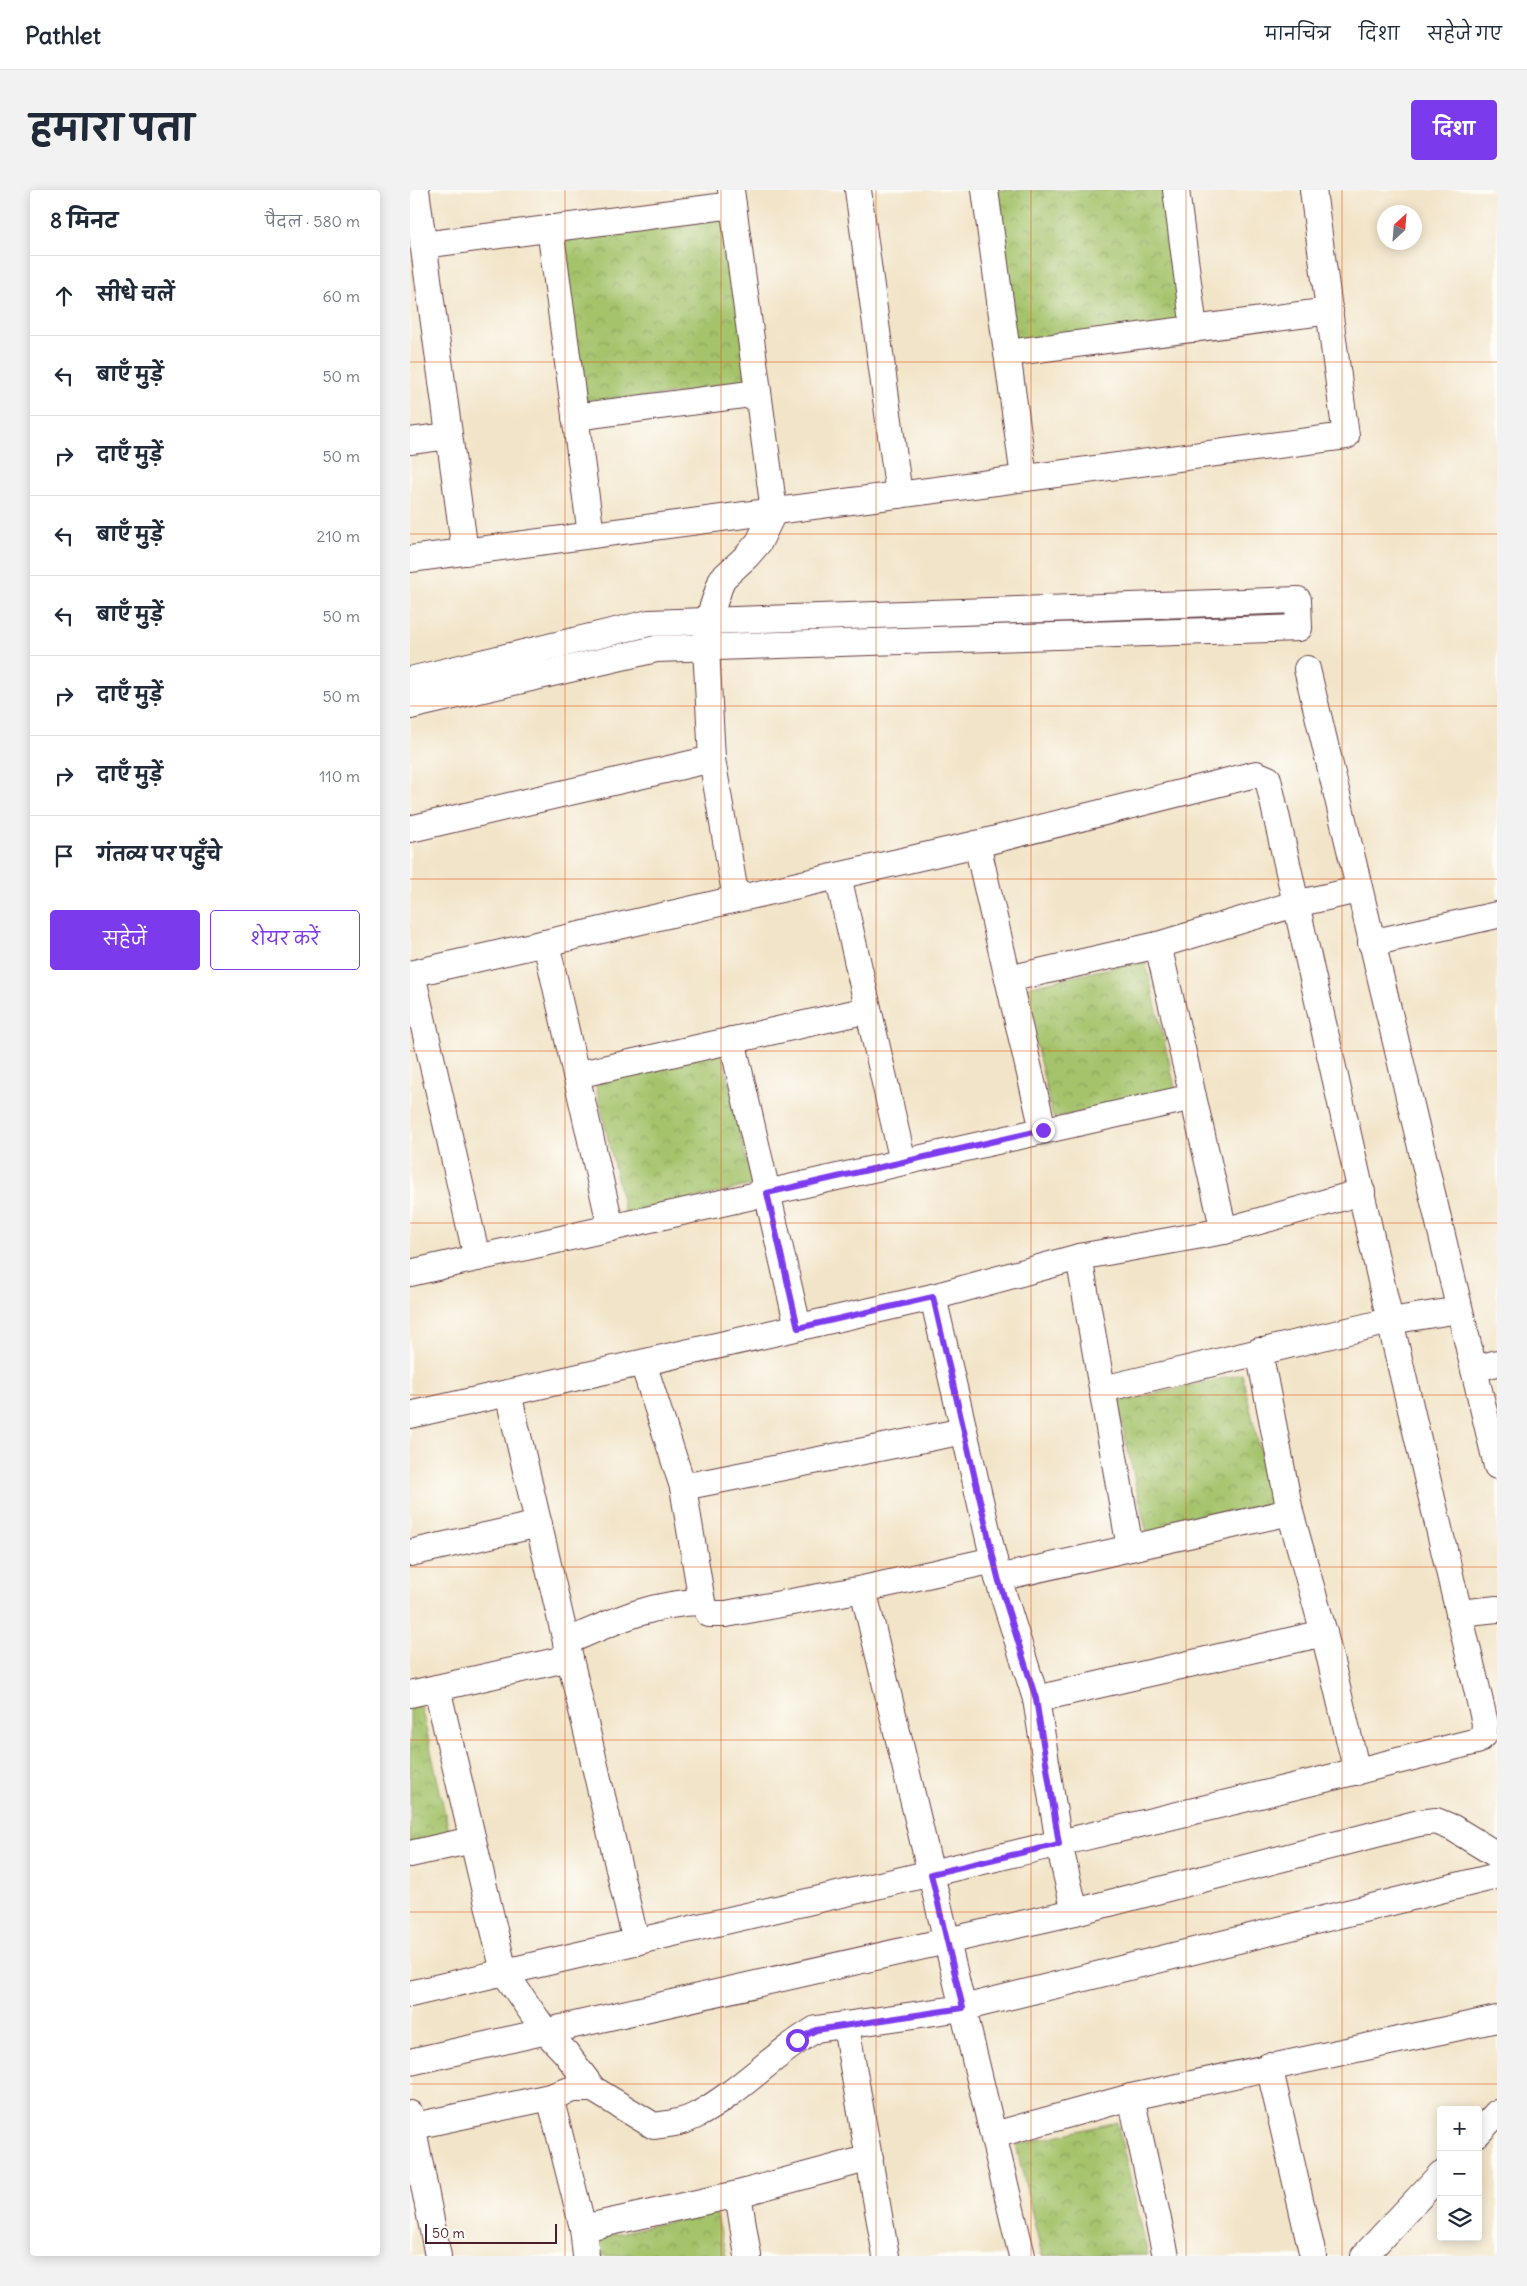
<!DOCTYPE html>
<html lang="hi">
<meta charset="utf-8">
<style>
:root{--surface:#fff;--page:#f2f2f3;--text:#1f2937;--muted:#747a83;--line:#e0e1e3;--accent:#7c3aed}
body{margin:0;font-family:Delius,"Playpen Sans Deva",sans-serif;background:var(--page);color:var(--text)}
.controls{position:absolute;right:15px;bottom:15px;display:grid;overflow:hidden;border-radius:5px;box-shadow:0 2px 12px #0003}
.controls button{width:45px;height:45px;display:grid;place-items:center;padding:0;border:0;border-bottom:1px solid var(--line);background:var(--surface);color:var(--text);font:25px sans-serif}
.compass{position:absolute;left:967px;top:15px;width:45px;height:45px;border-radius:50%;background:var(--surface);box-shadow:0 2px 12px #0003;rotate:26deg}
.scale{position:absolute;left:15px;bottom:12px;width:132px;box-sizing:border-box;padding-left:5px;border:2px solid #4a1f2b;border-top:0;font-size:14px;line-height:18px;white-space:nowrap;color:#4a1f2b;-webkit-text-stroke:4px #fdfcf7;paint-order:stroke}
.stop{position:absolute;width:15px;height:15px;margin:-11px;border:4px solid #7c3aed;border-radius:50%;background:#fff}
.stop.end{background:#7c3aed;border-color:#fff;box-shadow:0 1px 5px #0008}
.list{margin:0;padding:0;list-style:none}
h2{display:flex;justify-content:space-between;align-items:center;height:65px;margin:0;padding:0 20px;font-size:21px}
h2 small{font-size:16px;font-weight:400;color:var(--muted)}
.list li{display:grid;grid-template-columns:32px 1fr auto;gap:15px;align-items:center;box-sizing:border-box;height:80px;padding:0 20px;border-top:1px solid var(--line)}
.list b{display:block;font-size:19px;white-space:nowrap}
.list em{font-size:16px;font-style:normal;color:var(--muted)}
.actions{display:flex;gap:10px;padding:15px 20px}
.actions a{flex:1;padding:11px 0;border:1px solid var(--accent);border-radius:5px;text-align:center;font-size:18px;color:var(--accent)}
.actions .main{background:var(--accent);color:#fff}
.icon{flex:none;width:28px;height:28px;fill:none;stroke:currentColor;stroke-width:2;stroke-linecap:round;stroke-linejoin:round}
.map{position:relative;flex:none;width:1087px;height:2066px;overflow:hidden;border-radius:5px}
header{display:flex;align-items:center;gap:30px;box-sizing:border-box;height:70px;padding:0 25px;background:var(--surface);border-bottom:1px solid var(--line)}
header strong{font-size:24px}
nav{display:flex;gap:28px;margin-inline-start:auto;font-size:18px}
.intro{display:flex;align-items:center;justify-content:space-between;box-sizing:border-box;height:120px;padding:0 30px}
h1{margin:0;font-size:35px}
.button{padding:12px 22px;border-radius:5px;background:var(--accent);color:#fff;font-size:18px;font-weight:700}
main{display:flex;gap:30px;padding:0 30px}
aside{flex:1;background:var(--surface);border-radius:5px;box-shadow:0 2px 12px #0003}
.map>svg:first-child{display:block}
.park{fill:url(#park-crowns);stroke:#77714b}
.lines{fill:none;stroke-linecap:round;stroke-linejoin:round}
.minor-casing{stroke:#633d43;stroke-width:28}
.minor{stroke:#fff;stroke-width:26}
.route{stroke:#7c3aed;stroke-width:6}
.grid{fill:none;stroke:#e0560e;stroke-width:1;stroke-opacity:0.55}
</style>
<header>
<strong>Pathlet</strong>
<nav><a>मानचित्र</a><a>दिशा</a><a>सहेजे गए</a></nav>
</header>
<div class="intro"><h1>हमारा पता</h1><a class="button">दिशा</a></div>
<main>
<aside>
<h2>8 मिनट<small>पैदल · 580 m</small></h2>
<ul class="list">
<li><svg class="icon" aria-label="ahead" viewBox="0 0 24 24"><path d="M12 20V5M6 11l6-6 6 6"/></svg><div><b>सीधे चलें</b></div><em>60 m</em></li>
<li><svg class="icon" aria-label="left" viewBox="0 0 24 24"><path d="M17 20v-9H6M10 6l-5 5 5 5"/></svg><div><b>बाएँ मुड़ें</b></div><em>50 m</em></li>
<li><svg class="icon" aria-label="right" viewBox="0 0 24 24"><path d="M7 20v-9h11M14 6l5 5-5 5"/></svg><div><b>दाएँ मुड़ें</b></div><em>50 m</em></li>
<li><svg class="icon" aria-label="left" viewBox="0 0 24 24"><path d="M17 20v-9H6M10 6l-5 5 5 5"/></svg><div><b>बाएँ मुड़ें</b></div><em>210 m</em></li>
<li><svg class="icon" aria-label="left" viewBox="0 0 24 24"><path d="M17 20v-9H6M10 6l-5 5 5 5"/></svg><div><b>बाएँ मुड़ें</b></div><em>50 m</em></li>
<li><svg class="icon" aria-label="right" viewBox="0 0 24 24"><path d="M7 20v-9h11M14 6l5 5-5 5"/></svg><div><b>दाएँ मुड़ें</b></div><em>50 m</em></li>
<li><svg class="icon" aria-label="right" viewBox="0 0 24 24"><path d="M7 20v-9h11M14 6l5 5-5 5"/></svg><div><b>दाएँ मुड़ें</b></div><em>110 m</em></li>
<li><svg class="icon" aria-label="arrive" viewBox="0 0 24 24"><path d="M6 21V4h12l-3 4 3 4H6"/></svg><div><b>गंतव्य पर पहुँचे</b></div></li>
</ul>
<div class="actions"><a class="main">सहेजें</a><a>शेयर करें</a></div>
</aside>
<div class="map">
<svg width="1087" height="2066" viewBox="0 0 1087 2066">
<defs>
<pattern id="park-crowns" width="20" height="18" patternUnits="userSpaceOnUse" patternTransform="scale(1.25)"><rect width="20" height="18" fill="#a4c36b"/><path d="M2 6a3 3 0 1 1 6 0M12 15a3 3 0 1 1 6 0" fill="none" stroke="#889e58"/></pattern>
</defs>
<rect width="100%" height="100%" fill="#fdfcf7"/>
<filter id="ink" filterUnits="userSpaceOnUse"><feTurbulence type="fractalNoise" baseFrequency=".02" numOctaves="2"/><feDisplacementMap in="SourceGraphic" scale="10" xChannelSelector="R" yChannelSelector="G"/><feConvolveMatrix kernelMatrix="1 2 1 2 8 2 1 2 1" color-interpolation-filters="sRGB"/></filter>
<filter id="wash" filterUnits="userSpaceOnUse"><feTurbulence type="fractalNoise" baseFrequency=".0096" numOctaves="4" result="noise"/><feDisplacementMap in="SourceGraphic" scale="20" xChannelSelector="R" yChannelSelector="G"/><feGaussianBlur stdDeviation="1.12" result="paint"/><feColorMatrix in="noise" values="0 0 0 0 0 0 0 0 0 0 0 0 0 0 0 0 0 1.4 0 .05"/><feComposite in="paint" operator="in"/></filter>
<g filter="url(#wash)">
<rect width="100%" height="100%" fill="#f2e4c8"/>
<g class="park">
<path d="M583 0H757L775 134 604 156Z"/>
<path d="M317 28 339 194 173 215 151 50Z"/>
<path d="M735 770 766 901 643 928 613 798Z"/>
<path d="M312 863 342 995 215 1024 185 892Z"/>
<path d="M832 1184 863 1316 737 1344 707 1212Z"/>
<path d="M11 1516 40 1646 0 1655V1518Z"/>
<path d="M707 1932 738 2065 632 2066 606 1955Z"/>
<path d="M306 2021 316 2066H187L183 2049Z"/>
</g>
</g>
<g filter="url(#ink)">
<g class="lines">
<g class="minor-casing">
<g id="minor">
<path d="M6 0 55 362"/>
<path d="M321 0 364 321 349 352 337 366 312 389 298 431 296 457 302 569 326 709"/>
<path d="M448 0 489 305"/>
<path d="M575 0 614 288"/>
<path d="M766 0 784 139"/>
<path d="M140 38 181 345"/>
<path d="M13 55 323 15"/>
<path d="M597 163 920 121"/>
<path d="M165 227 348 203"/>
<path d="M0 251 39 246"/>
<path d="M0 369 936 246 903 0"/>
<path d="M897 479 1087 1276"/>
<path d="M0 490 239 433 888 410 889 438 246 459 0 516"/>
<path d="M0 639 302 569"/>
<path d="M567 654 633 940"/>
<path d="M428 686 493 972"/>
<path d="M136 753 201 1038"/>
<path d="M961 753 1087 725"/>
<path d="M748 755 814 1041"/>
<path d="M0 784 567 654 846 584 858 589 980 1131 1075 1533 1074 1545 1067 1551C713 1641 356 1721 0 1804"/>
<path d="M2 784 67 1068"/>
<path d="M598 789 748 755 885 714 948 700"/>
<path d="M322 850 388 1137"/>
<path d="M166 885 458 820"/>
<path d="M669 1067 720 1358"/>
<path d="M0 1083 783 907"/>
<path d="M523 1107 588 1388 626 1509 649 1654 665 1722"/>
<path d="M849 1161 880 1322 914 1443 947 1582"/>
<path d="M233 1173 273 1297 292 1412 299 1424H316L453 1399 584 1370"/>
<path d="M1064 1179 1087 1173"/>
<path d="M693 1199 980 1131 1049 1120"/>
<path d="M98 1203 226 1752"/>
<path d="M0 1225 523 1107 669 1067 814 1041 952 1002"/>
<path d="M273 1297 554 1241"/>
<path d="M0 1363 129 1334"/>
<path d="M588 1388 880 1322"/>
<path d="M453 1399 612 2066"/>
<path d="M1049 1423 1087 1419"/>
<path d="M156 1452C202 1432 241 1413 292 1412"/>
<path d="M27 1498 94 1782 135 1841 156 1863 183 1899"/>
<path d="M0 1504 160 1468"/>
<path d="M626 1509 914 1443"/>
<path d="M0 1664 62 1650"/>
<path d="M436 1836 476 2066"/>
<path d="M0 1872 665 1722 1009 1633 1026 1631 1043 1638 1087 1665"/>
<path d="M859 1876 903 2066"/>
<path d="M140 1907 173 2038 176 2066"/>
<path d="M721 1907 756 2066"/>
<path d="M0 1924 28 2066"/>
<path d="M0 1937 140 1907 163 1899H183L244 1936C258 1934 272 1933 285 1926 329 1903 363 1864 406 1839L553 1818 1087 1686"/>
<path d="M1068 1943 1087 1923"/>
<path d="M584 1945 721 1907 1087 1829"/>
<path d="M328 2004 338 2066"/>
<path d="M173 2038 328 2004 460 1968"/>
<path d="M954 2066 1031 1984"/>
</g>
</g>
<use href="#minor" class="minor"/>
</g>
</g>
<g class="lines" filter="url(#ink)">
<path class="route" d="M387 1850 406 1840 553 1818 521 1684 649 1654 626 1509 588 1388 523 1107 388 1138 357 1003 633 940"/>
</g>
<path class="grid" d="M155 0V2066M311 0V2066M466 0V2066M621 0V2066M776 0V2066M932 0V2066M0 172H1087M0 344H1087M0 516H1087M0 689H1087M0 861H1087M0 1033H1087M0 1205H1087M0 1377H1087M0 1550H1087M0 1722H1087M0 1894H1087"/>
</svg>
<div class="controls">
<button>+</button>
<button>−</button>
<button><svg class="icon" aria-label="layers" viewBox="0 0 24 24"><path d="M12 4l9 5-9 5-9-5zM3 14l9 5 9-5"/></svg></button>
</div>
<svg class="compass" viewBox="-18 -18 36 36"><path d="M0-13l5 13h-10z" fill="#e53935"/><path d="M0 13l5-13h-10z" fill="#747a83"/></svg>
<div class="scale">50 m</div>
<div class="stop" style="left:387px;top:1850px"></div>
<div class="stop end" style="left:633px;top:940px"></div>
</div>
</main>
